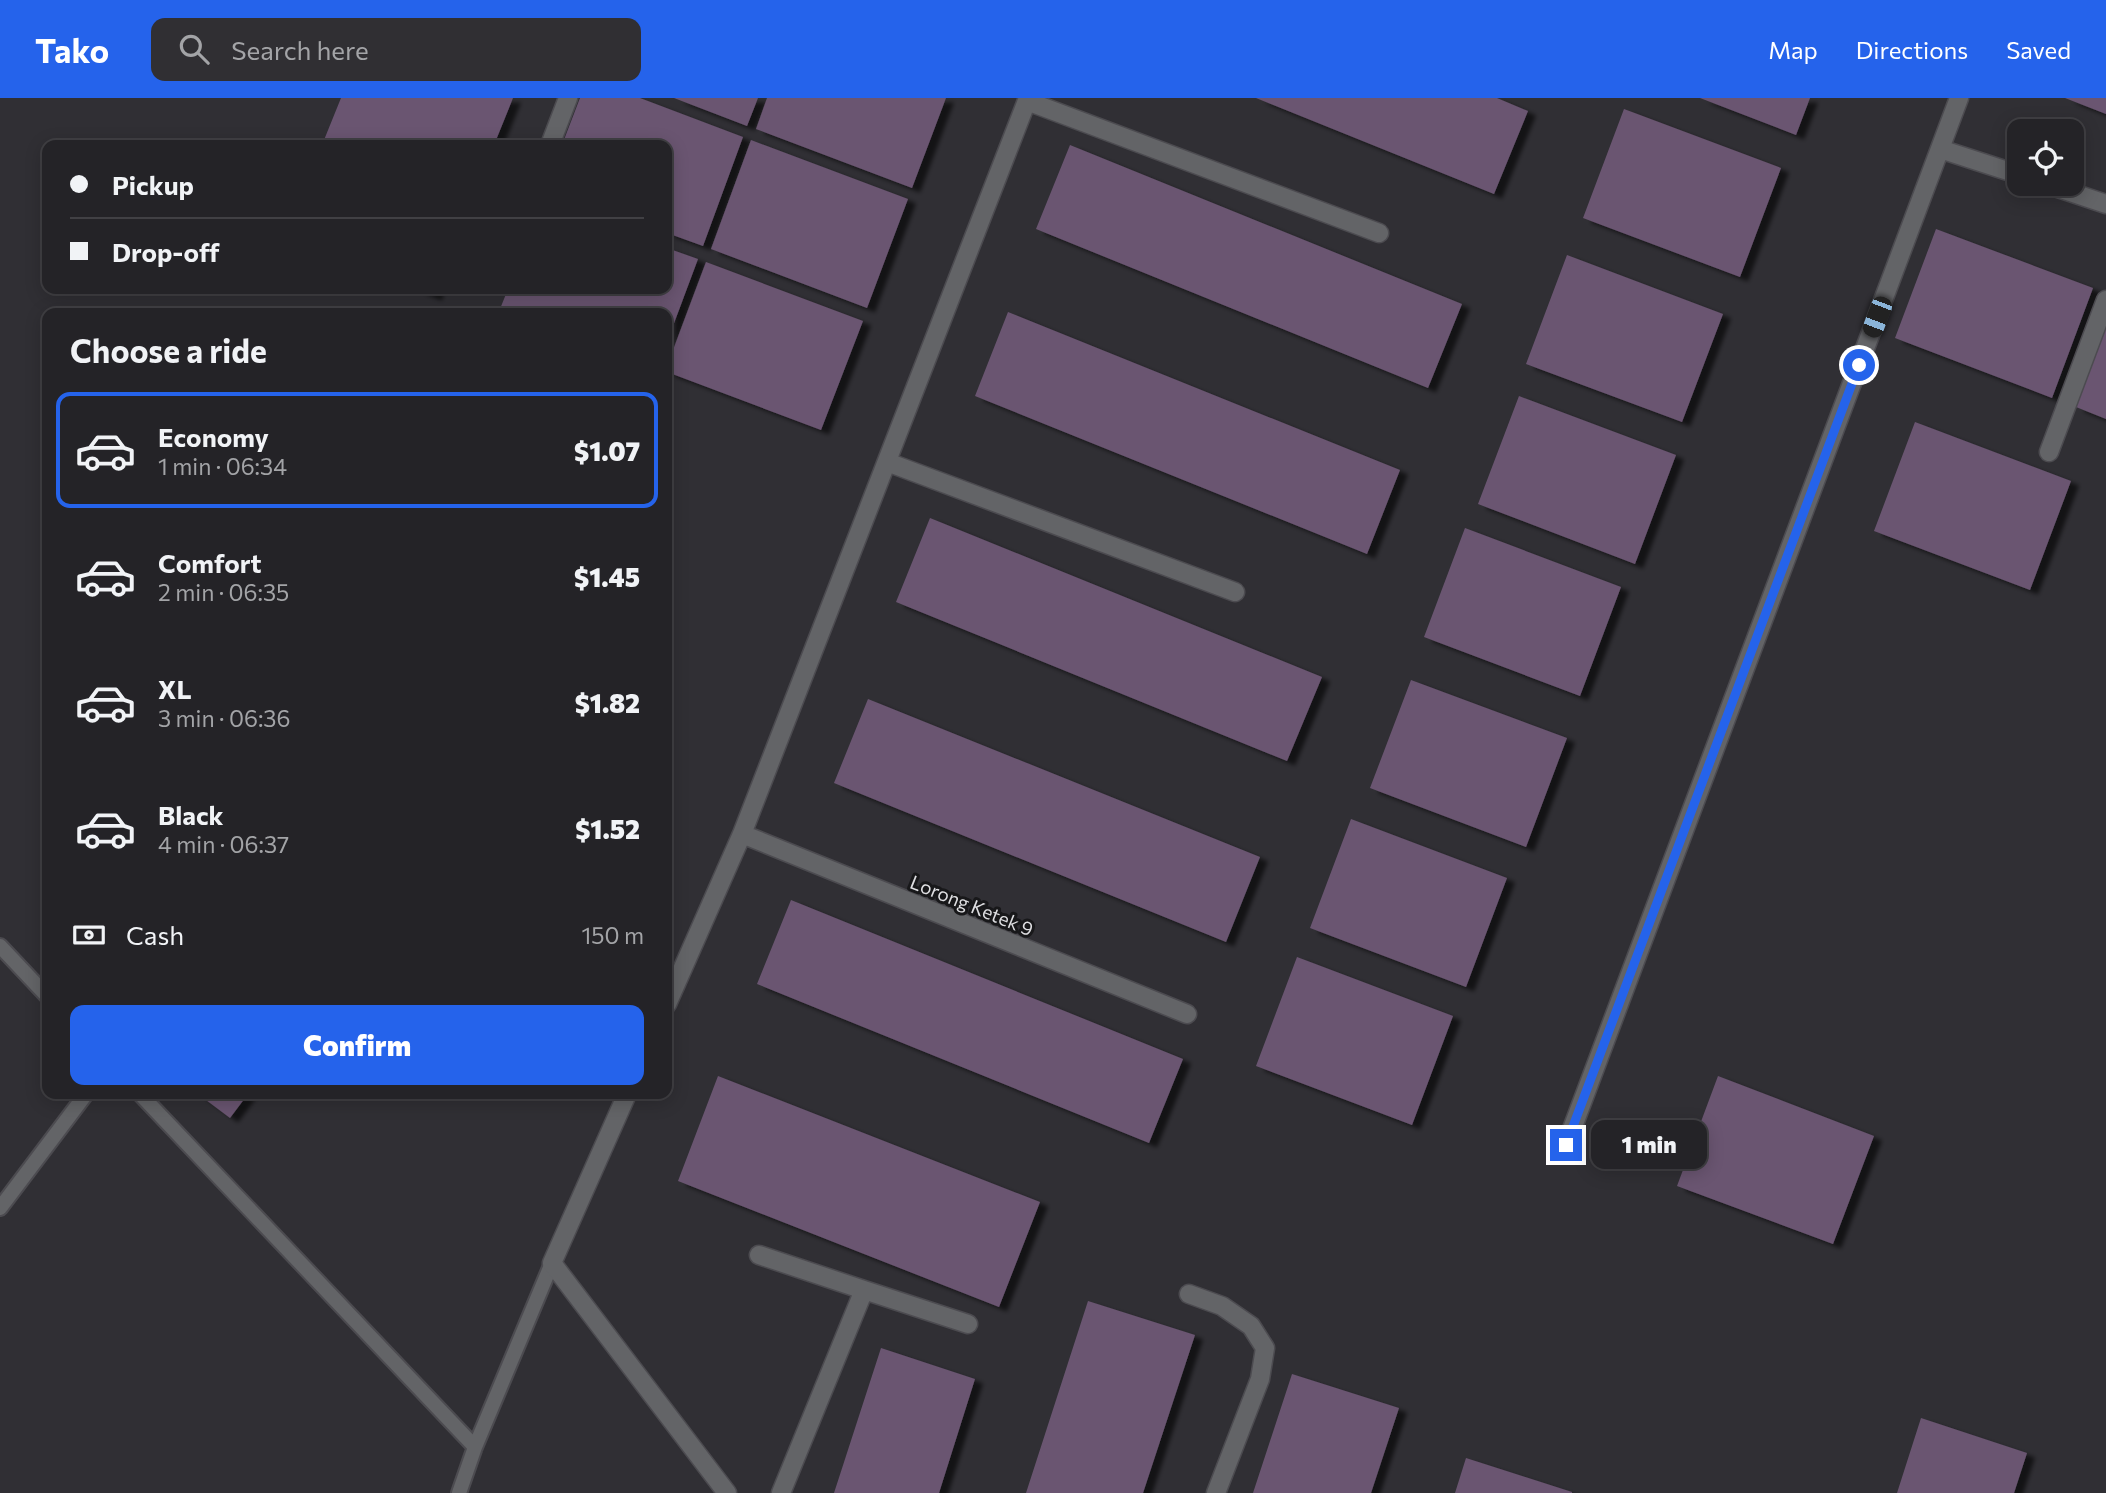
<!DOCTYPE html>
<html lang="en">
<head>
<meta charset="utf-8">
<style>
  body { margin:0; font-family:Commissioner,sans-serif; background:#302f33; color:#f1f3f6; height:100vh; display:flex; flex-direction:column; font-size:26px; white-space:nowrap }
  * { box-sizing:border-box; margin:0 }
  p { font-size:23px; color:#a3a4a7 }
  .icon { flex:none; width:38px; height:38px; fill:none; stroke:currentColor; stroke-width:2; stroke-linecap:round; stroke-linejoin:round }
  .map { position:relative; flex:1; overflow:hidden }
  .details { position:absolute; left:42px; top:210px; width:630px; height:791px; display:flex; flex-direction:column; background:#242327; border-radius:14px; box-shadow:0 4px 18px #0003,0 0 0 2px #414044 }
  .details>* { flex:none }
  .guide { position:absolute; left:42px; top:42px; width:630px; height:154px; border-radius:14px; box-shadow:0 4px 18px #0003,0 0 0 2px #414044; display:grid; align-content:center; height:154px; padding:0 28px; background:#242327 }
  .fabs { position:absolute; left:2007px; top:21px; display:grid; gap:14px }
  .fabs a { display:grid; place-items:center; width:77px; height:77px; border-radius:14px; background:#242327; box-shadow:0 4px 18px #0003,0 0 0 2px #414044; font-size:35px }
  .end { position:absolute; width:32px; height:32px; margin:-16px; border:9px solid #2563eb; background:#fff; box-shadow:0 0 0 4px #fff }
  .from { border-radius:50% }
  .bubble { position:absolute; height:49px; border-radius:14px; background:#242327; box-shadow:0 4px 18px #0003,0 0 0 2px #414044; font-size:23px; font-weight:800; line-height:49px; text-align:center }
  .car { position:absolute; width:21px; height:42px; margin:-21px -10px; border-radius:9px; box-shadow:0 0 5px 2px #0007; background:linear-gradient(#222 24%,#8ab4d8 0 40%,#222 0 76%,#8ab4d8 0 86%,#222 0) }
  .guide b { display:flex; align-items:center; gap:24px; height:66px; font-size:26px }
  .guide b+b { border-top:2px solid #414044 }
  .guide i { width:18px; height:18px; background:#f1f3f6 }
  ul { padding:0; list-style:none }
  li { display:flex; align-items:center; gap:21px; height:116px; margin:0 14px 10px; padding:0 14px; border:4px solid transparent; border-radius:14px }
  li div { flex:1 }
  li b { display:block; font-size:26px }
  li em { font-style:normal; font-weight:800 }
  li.current { border-color:#2563eb }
  li>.icon { width:63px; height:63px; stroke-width:1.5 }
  h2 { padding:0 28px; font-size:32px; line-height:84px }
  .pay { display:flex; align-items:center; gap:18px; height:77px; padding:0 28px; font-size:26px }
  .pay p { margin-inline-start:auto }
  .primary-button { display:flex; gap:14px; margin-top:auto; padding:14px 28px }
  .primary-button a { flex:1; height:80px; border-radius:14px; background:#2563eb; color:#fff; font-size:28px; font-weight:800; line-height:80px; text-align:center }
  header { display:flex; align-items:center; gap:42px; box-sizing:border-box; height:98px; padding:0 35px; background:#2563eb; color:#fff }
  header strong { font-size:33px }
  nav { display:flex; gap:38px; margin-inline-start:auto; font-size:24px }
  .search { width:490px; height:63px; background:#302f33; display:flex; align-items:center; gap:18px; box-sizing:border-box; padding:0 24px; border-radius:14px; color:#a3a4a7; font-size:26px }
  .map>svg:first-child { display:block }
</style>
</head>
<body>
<header>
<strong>Tako</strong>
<div class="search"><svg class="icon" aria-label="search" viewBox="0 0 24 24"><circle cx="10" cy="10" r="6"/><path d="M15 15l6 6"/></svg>Search here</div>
<nav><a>Map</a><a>Directions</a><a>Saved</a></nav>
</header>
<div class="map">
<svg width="2106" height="1395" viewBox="0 0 2106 1395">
  <defs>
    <filter id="shadow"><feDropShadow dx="8" dy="4.5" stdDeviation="2" flood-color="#0009"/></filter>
  </defs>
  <rect width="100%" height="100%" fill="#302f34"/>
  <path fill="#6a5571" filter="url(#shadow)" d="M341 0H513L494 47H322Z
    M580 0H640L743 39 703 148 667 135V47H562Z
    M674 0H758L747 28Z
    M767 0H946L912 90 756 31Z
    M1256 0H1497L1528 13 1494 96Z
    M1700 0H1810L1796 37Z
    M2065 0H2106V16Z
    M1624 11 1781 70 1740 179 1583 120Z
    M751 42 908 101 867 210 711 151Z
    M1070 47 1462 206 1428 290 1036 131Z
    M1936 131 2093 190 2052 300 1895 240Z
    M667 150 698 161 667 244V215H511L500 211 508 191H667Z
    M1567 157 1723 216 1682 324 1526 266Z
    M706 164 863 223 821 332 667 274V268Z
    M416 191H436L434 198Z
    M1008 214 1400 372 1367 456 975 298Z
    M2106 229V321L2076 309Z
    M1519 298 1676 357 1635 466 1478 406Z
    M1915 324 2071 383 2030 492 1874 433Z
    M930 420 1322 579 1287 663 896 504Z
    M1465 430 1621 489 1580 598 1424 539Z
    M1411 582 1567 640 1526 749 1370 690Z
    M868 601 1260 759 1226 844 834 685Z
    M1351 721 1507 780 1466 889 1310 830Z
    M791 802 1183 961 1149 1045 757 886Z
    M1297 859 1453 918 1412 1027 1256 968Z
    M718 978 1040 1104 999 1209 678 1083Z
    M1718 978 1874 1038 1833 1146 1677 1088Z
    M198 996H248L230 1020Z
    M1088 1203 1195 1237 1143 1395H1026Z
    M881 1250 975 1281 939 1395H834Z
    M1292 1276 1399 1310 1371 1395H1253Z
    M1921 1320 2027 1355 2014 1395H1897Z
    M1466 1360 1572 1394V1395H1455Z"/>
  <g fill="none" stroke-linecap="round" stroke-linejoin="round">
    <defs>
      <path id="service" d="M0 848 47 898
        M140 996 475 1349
        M0 1110 86 996
        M459 1395 475 1349 552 1165"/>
      <path id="minor" d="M1027 3 1379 135
        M550 47 568 0
        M1940 51 2020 77
        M2046 86 2106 106
        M2049 354 2106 202
        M887 364 1235 494
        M742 736 1187 916
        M667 906 742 736 1028 0
        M627 996 552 1165 727 1395
        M1566 1047 1959 0
        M759 1157 864 1192
        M1189 1196 1222 1208 1251 1228 1265 1250 1260 1281 1216 1395
        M781 1395 864 1192 968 1226"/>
    </defs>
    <use href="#service" stroke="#4c4b50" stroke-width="18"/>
    <use href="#minor" stroke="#4c4b50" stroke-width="21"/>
    <use href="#service" stroke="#636467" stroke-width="14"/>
    <use href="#minor" stroke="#636467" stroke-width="18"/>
  </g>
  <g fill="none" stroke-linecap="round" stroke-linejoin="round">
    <path stroke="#2563eb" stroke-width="9" d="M1566 1047 1859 267"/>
  </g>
  <g text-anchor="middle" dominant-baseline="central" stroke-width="6" stroke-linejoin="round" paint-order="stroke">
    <g font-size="19" fill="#dfdfe2" stroke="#18181a">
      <text transform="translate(972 807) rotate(22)">Lorong Ketek 9</text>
    </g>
  </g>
</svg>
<div class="fabs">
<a><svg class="icon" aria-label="locate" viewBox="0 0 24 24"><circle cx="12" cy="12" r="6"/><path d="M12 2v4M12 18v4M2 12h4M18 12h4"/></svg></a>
</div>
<i class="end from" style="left:1859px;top:267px"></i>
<i class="end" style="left:1566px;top:1047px"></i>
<div class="bubble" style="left:1591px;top:1022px;width:116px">1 min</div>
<i class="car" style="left:1877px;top:219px;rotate:201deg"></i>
<div class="guide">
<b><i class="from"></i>Pickup</b>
<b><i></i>Drop-off</b>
</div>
<section class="details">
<h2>Choose a ride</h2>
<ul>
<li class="current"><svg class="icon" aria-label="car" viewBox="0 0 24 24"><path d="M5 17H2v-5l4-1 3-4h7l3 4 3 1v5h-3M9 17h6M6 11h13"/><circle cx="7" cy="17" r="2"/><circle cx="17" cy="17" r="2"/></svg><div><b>Economy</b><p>1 min · 06:34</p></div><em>$1.07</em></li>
<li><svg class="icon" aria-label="car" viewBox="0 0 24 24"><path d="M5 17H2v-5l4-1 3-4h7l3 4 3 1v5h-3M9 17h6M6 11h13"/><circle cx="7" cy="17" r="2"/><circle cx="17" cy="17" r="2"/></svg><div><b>Comfort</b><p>2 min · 06:35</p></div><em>$1.45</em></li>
<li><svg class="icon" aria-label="car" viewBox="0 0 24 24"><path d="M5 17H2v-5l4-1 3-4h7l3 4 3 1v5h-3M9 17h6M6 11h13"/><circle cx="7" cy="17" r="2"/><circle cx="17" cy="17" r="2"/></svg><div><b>XL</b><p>3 min · 06:36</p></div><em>$1.82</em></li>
<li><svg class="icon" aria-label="car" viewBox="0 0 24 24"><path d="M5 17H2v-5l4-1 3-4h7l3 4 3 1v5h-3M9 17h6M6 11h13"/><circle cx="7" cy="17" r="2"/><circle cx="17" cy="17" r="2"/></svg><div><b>Black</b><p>4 min · 06:37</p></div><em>$1.52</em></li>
</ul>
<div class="pay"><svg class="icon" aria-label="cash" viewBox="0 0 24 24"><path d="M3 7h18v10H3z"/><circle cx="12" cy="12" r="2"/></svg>Cash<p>150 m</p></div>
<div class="primary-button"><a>Confirm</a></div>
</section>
</div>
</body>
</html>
